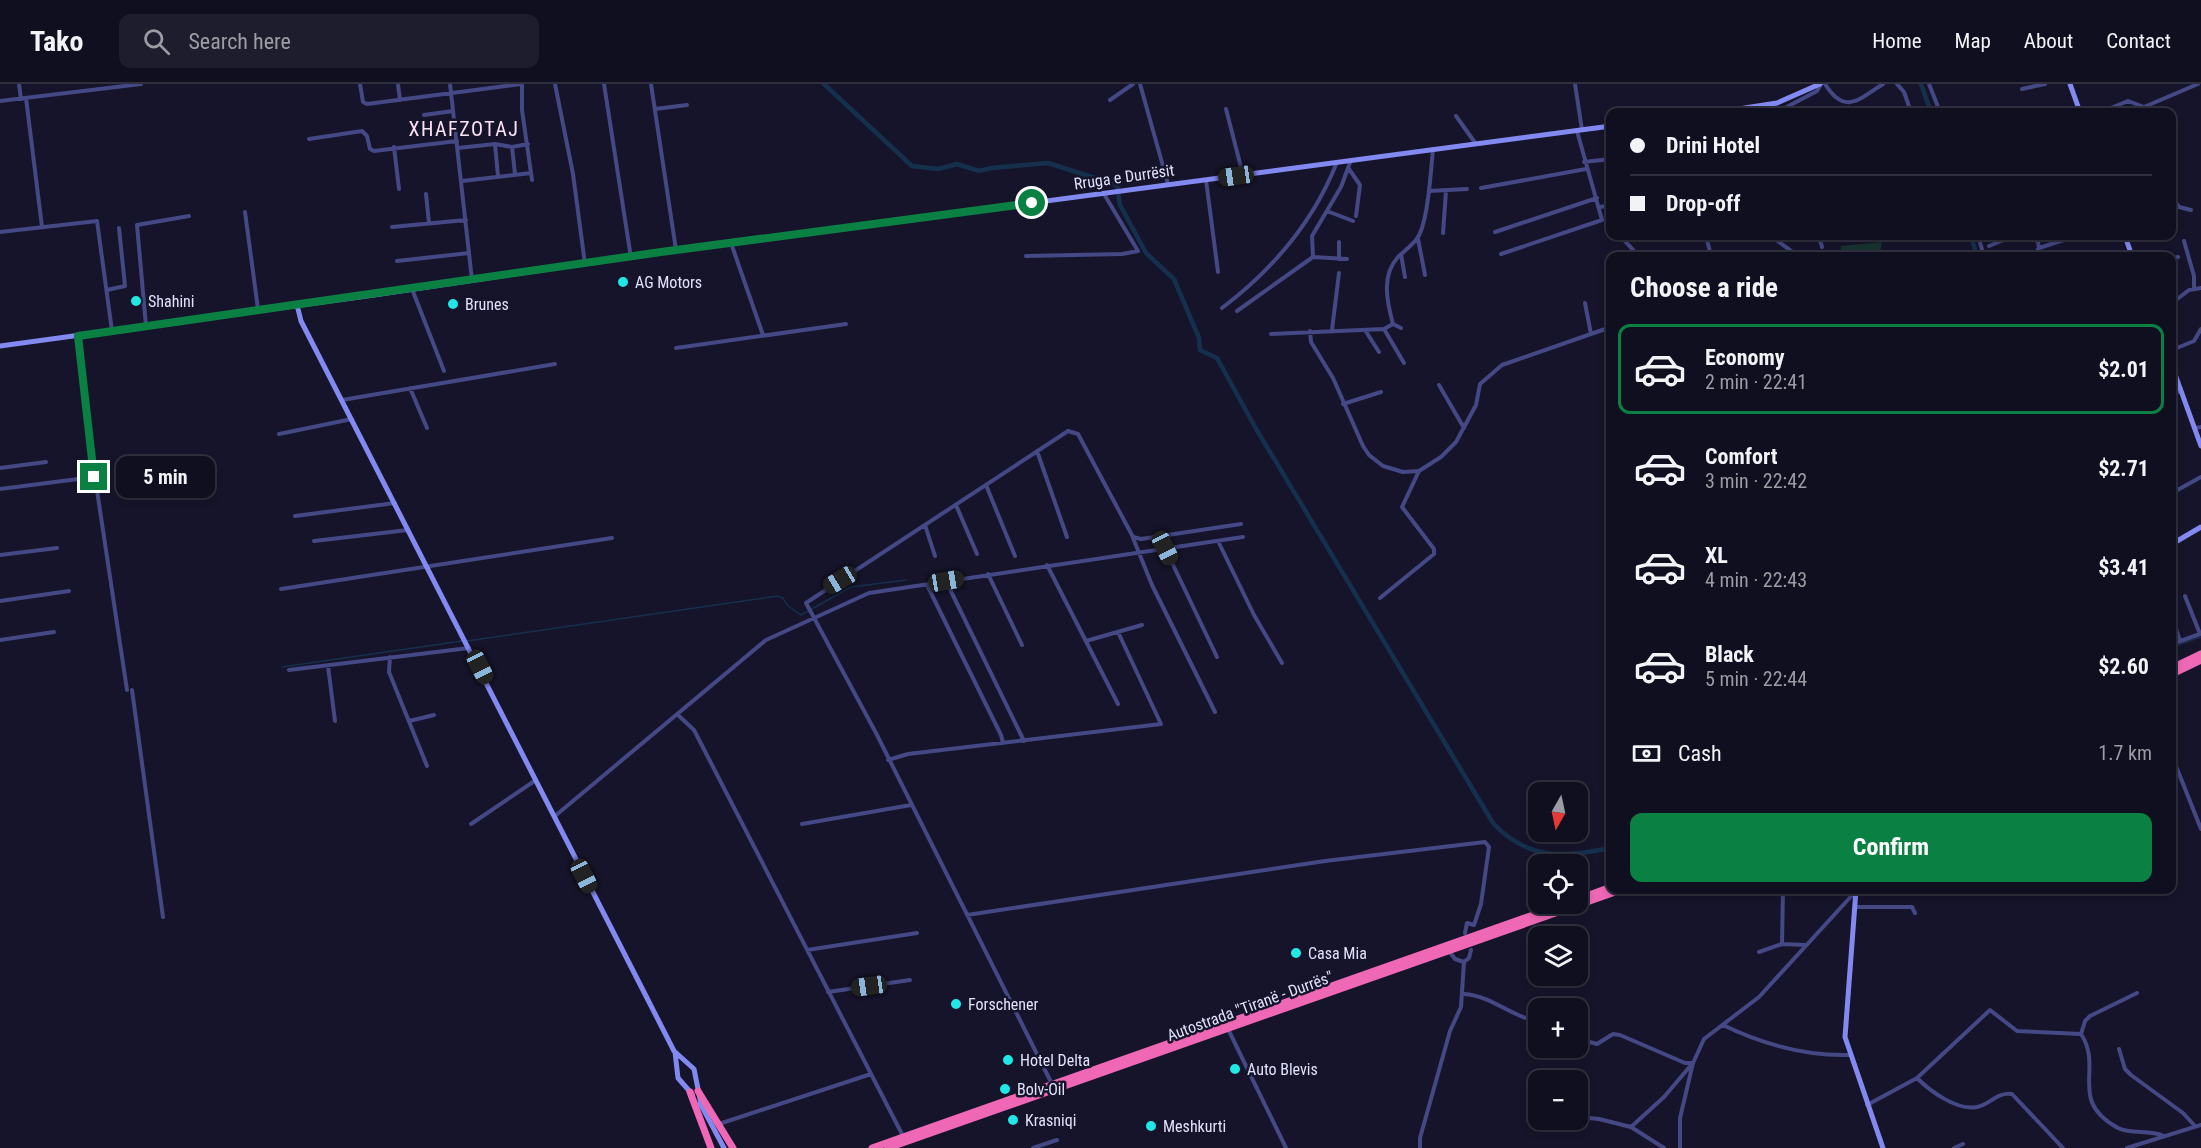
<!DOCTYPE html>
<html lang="en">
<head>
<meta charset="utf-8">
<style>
  body { margin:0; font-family:"Roboto Condensed",sans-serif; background:#1e1d2d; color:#f1f3f6; height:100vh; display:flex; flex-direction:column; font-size:22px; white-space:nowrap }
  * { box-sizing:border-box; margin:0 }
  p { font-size:20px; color:#9c9ca5 }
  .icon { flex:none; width:33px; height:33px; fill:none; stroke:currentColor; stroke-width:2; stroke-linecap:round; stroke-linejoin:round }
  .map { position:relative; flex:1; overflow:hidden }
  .sheet { position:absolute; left:1606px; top:168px; width:570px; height:642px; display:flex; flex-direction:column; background:#100f20; border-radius:12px; box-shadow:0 3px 9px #0003,0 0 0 2px #302f3e }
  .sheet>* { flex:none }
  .hud { position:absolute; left:1606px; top:24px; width:570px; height:132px; border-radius:12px; box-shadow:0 3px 9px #0003,0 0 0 2px #302f3e; display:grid; align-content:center; height:132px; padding:0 24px; background:#100f20 }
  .needle { width:39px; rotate:189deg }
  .controls { position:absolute; left:1528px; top:698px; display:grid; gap:12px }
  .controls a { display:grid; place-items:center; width:60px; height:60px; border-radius:12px; background:#100f20; box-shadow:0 3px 9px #0003,0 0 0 2px #302f3e; font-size:30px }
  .end { position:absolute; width:27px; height:27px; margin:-14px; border:8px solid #0b8043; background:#fff; box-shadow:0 0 0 3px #fff }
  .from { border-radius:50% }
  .bubble { position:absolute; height:42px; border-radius:12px; background:#100f20; box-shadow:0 3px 9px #0003,0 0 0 2px #302f3e; font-size:20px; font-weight:700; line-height:42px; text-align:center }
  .car { position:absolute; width:18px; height:36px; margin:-18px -9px; border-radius:8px; box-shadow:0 0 4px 2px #0007; background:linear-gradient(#222 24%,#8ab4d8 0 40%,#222 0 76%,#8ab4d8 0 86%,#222 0) }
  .hud b { display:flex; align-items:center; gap:21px; height:57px; font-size:22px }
  .hud b+b { border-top:2px solid #302f3e }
  .hud i { width:15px; height:15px; background:#f1f3f6 }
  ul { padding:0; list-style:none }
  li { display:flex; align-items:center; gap:18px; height:90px; margin:0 12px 9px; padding:0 12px; border:3px solid transparent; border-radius:12px }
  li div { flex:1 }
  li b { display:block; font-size:22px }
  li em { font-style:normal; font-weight:700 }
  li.selected { border-color:#0b8043 }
  li>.icon { width:54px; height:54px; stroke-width:1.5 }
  h2 { padding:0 24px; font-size:27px; line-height:72px }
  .pay { display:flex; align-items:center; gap:15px; height:66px; padding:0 24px; font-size:22px }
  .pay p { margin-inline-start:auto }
  .action { display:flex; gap:12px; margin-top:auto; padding:12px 24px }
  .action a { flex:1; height:69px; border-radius:12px; background:#0b8043; color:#fff; font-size:24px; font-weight:700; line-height:69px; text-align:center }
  header { display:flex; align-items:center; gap:36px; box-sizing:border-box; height:84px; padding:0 30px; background:#100f20; border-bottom:2px solid #302f3e }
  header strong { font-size:28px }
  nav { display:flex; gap:33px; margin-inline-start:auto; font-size:21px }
  .search { width:420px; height:54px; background:#1e1d2d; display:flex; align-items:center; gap:15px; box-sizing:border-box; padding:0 21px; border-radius:12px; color:#9c9ca5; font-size:22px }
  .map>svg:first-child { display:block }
</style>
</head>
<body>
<header>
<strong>Tako</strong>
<div class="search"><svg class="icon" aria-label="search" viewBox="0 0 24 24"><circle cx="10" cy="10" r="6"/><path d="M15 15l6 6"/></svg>Search here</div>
<nav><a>Home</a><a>Map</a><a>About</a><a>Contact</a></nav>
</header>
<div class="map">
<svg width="2201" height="1064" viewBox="0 0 2201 1064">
  <rect width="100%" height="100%" fill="#16142a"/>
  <path fill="#183330" d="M1882 158 1879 172H1840L1841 162Z"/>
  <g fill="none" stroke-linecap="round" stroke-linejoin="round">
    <path stroke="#15304d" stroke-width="1.5" d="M467 557 777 512 783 514 787 521 801 531 851 503 906 496
      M2172 563 2201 553
      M282 583 462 557"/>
    <path stroke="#15304d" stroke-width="4.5" d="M824 0 912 82 938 85 957 80 979 87 991 84 1048 79 1117 101 1120 121 1146 169 1174 195 1199 254 1200 266 1217 274 1255 343 1493 739C1528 777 1564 773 1611 764
      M1921 0 1931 28
      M1971 152 1977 172"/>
    <path stroke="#444884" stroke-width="4" d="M19 0 21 15
      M360 0 363 18 367 20 521 0
      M398 0 400 16
      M450 0 472 196
      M522 0V26L532 96
      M555 0 573 90 585 180
      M604 0 631 174
      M651 0 676 166
      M1140 0 1168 100
      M1575 0 1582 46
      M1825 0C1845 32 1859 15 1883 0
      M1897 0 1904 8 1911 28
      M1929 0 1940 28
      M2022 5 2045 0
      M26 14 42 143
      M1110 16 1133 0
      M0 17 141 0
      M655 25 687 21
      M1226 25 1243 91
      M1781 26 1817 7 1821 0
      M2101 28 2128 17 2144 23 2198 0
      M424 31 453 27
      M1456 32 1476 60
      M309 55 362 47 367 52 370 65 374 67 457 57
      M495 60 498 92
      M394 63 399 105
      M512 63 515 90
      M458 64 495 60 512 63 528 60
      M1584 78 1611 75
      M1349 85 1360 101 1356 132
      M1206 96 1218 188
      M462 97 531 89
      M1481 104 1586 85
      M1429 107 1467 105
      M426 110 429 139
      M2172 113 2179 123 2191 126
      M1600 123 1611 121
      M1327 127 1353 137
      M245 128 258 225
      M392 143 466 136
      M0 148 97 137 112 247
      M1495 148 1597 114
      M1443 149 1446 107
      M1622 152C1625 160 1633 163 1637 172
      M1706 152 1711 172
      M1771 152 1798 172
      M1819 152 1822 163
      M1978 152 1984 172
      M2032 152 2038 158 2039 164
      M1418 155 1425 191
      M2184 157 2194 192V204
      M1339 158V175
      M731 159 763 251
      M1989 162 2013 152
      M2039 164 2076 152
      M1401 170 1405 193
      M1501 170 1602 136 1577 47
      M1026 172 1122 170 1138 167 1104 110
      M2034 172 2039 164
      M2125 172 2131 169
      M1313 173 1312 152 1341 103 1351 76
      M2172 175 2178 173
      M397 177 469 169
      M412 205 444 287
      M107 206 125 202 119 144
      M1585 219 1591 250
      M2172 219 2189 206 2201 204
      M1222 224C1272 186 1314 137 1337 78
      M1237 227 1313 173 1347 175
      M146 242 137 141 189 132
      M1401 244 1393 240C1387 218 1381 191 1398 173 1404 167 1414 160 1418 153 1428 137 1431 86 1433 65
      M1607 244 1611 266
      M1384 245 1404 279
      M1332 246 1339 189
      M1365 246 1379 268
      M1310 247 1311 258 1333 294 1363 362 1369 371 1383 382 1403 388 1419 387 1441 373 1456 358 1476 321 1480 300 1502 281 1611 243
      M1271 250 1384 245 1393 240
      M78 252 95 393 127 606
      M676 264 846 240
      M2172 266 2194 257 2201 245
      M1439 301 1464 344
      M410 304 427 344
      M2172 313 2181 305
      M342 316 555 280
      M1343 320 1381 308
      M2195 344 2201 343
      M279 350 352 335
      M1037 367 1067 453
      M0 384 46 378
      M986 401 1015 472
      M0 405 94 393
      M2172 409 2201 393
      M956 421 977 470
      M295 432 395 419
      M925 441 935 472
      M1133 454 1152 501 1215 628
      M314 457 408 446
      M1218 457 1254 531 1282 579
      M1165 464 1217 573
      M0 471 57 464
      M1047 481 1118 620
      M988 490 1022 561
      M946 497 1024 657
      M927 501 1001 651 1003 659
      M281 505 612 454
      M2185 512 2200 550
      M1380 514 1434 470V465L1402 423 1419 387
      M0 517 69 507
      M2172 532 2180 557
      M0 556 54 548
      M1086 557 1142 541
      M2172 560 2200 550
      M1610 562H1611
      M390 573 389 588 427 682
      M328 582 335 637
      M289 586 469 564
      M132 606 163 833
      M678 631 694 646 903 1052
      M409 637 434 631
      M2172 672 2201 745
      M888 676 908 670 1161 640 1118 548
      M555 732 766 556 869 509 1243 453
      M471 740 536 696
      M802 740 911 721
      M1856 823H1912L1915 829
      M967 831 1325 777 1485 758 1489 763 1481 820 1474 841
      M1465 849 1467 839 1474 841
      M1782 860 1783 806
      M807 866 917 849
      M1449 867 1455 875 1464 878 1469 874 1471 866
      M1759 868 1782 860 1806 861
      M828 908 910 896
      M1464 910C1493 912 1511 933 1539 938
      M1723 941C1762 960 1806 972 1849 971
      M1228 945 1286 1064
      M2081 950 2085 937 2090 932 2137 909
      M1578 955 1597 960 1613 950 1620 951 1685 979H1693
      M1539 961V960
      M2119 965 2125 985 2131 991 2183 1029 2195 1042
      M1917 994C1930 1007 1957 1027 1977 1023 1991 1020 1996 1008 2012 1010L2063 1064
      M1052 1000 876 649 806 519 1068 347 1078 350 1133 453 1141 455 1241 440
      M1867 1021 1917 994 1990 926 2017 947 2081 950C2104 985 2067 1016 2118 1044 2132 1051 2149 1045 2164 1052
      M1578 1033 1599 1035 1631 1043 1664 1064
      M1543 1035H1544
      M719 1040 871 990
      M1631 1043 1664 1013 1692 980
      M1033 1064 1057 1056
      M1420 1064V1054L1450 947 1461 923 1464 878
      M1680 1064V1034L1693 979 1704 955 1759 913 1856 807
      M1954 1064 1963 1060
      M2127 1064 2201 1041"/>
    <path stroke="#828af2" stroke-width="5" d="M2070 0 2080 28
      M1719 28 1777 19 1820 0
      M2125 152 2132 172
      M297 221 301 237 647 914 674 967 694 985 701 1020
      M0 262 374 211 661 168 1611 42
      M2172 282 2201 362
      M2172 460 2201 443
      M1856 806 1845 953 1883 1064
      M675 968 678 994 692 1010
      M700 1019 724 1064"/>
    <path stroke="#ef68b6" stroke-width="7" d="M2172 584 2201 570
      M2172 590 2201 576
      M1578 815 1611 803
      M698 1007 733 1064
      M690 1008 711 1064
      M872 1064 1567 819
      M888 1064 1621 806"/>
  </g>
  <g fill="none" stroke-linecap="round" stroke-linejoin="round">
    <path stroke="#0b8043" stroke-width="8" d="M94 393 78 252 661 168 1032 119"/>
  </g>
  <g fill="#21e7e7" stroke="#16142a" stroke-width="2">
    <circle cx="623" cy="198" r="6"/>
    <circle cx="136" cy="217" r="6"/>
    <circle cx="453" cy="220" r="6"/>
    <circle cx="1296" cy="869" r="6"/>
    <circle cx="956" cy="920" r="6"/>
    <circle cx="1008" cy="976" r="6"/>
    <circle cx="1235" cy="985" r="6"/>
    <circle cx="1005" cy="1005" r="6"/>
    <circle cx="1013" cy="1036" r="6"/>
    <circle cx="1151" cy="1042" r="6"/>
  </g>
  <g text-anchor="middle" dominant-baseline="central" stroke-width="5" stroke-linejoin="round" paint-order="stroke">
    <g font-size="16" fill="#e1e1fc" stroke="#16142a">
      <text transform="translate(1124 93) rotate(-8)">Rruga e Durrësit</text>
      <text transform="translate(1250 922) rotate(-20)">Autostrada "Tiranë - Durrës"</text>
    </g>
    <g font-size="16" fill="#e1e1fc" stroke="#16142a" text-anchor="start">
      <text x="635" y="198">AG Motors</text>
      <text x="148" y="217">Shahini</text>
      <text x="465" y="220">Brunes</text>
      <text x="1308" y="869">Casa Mia</text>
      <text x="968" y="920">Forschener</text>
      <text x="1020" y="976">Hotel Delta</text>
      <text x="1247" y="985">Auto Blevis</text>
      <text x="1017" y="1005">Bolv-Oil</text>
      <text x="1025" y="1036">Krasniqi</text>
      <text x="1163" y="1042">Meshkurti</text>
    </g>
    <g font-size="20" letter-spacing="1.5" fill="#fce2f5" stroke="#16142a">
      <text x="464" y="45">XHAFZOTAJ</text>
    </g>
  </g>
</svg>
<div class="controls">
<a><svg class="needle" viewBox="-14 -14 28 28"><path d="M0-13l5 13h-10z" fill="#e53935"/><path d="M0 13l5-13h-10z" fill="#9c9ca5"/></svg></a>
<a><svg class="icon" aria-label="locate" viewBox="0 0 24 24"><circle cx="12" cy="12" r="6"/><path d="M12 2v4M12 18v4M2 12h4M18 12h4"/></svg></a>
<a><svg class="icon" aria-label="layers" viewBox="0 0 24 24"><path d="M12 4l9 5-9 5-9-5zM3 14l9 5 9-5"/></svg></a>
<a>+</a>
<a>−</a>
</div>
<i class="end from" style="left:1032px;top:119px"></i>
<i class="end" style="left:94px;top:393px"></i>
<div class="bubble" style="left:116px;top:372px;width:99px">5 min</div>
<i class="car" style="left:1236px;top:92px;rotate:262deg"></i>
<i class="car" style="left:1165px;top:464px;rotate:154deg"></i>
<i class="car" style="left:840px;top:496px;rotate:239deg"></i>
<i class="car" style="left:946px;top:497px;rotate:80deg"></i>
<i class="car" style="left:480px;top:583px;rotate:153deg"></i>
<i class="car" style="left:584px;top:792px;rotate:153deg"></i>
<i class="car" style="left:869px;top:902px;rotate:262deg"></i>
<div class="hud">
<b><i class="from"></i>Drini Hotel</b>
<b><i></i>Drop-off</b>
</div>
<section class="sheet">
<h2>Choose a ride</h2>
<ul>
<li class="selected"><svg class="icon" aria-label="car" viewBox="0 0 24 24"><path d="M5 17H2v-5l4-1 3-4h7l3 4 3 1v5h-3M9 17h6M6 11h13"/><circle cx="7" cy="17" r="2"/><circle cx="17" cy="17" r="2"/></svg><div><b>Economy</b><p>2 min · 22:41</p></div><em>$2.01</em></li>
<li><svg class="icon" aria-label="car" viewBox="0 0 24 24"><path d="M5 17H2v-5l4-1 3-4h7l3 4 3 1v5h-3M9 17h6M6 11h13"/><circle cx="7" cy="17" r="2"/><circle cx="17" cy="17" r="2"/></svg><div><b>Comfort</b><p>3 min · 22:42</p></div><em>$2.71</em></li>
<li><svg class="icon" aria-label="car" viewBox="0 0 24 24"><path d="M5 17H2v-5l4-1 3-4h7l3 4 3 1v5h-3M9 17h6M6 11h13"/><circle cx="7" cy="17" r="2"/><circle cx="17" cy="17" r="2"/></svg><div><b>XL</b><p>4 min · 22:43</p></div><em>$3.41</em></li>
<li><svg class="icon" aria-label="car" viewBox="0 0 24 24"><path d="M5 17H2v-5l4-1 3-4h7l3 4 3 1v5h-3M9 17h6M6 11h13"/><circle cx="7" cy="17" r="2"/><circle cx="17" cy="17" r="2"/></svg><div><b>Black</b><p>5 min · 22:44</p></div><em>$2.60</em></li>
</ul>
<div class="pay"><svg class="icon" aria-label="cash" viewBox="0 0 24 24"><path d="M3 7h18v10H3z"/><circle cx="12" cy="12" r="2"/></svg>Cash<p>1.7 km</p></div>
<div class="action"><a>Confirm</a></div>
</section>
</div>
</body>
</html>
